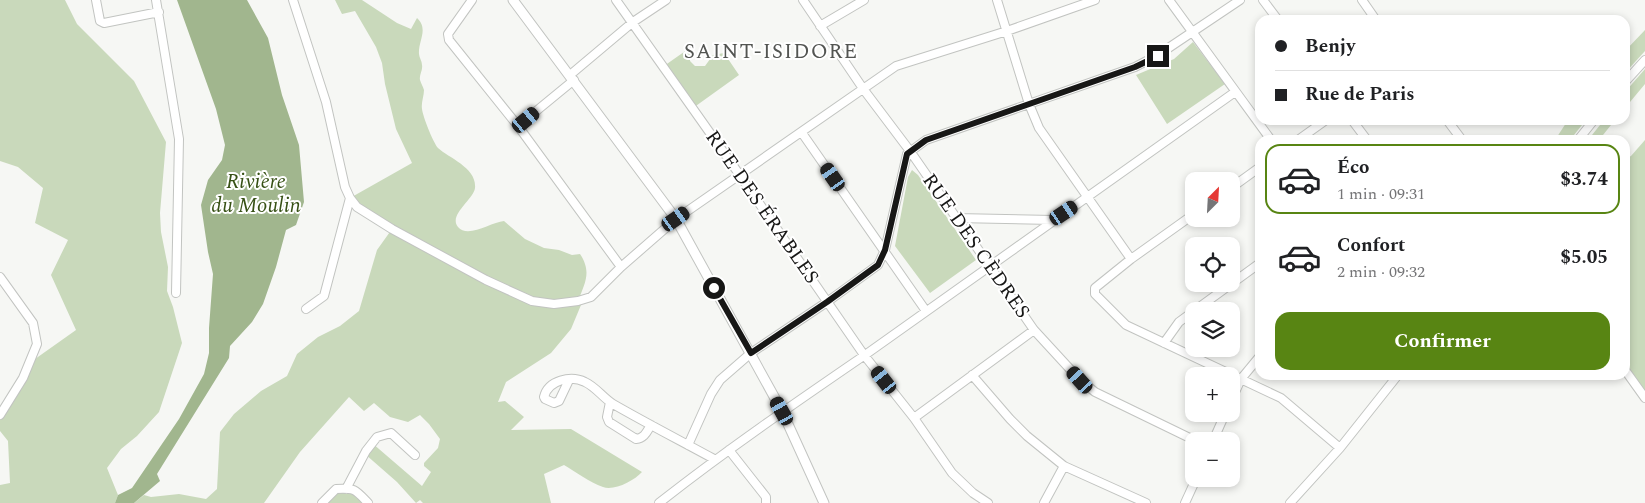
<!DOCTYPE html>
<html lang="fr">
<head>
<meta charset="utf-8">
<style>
  body { margin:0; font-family:Spectral,serif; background:#f2f2f2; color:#202124; height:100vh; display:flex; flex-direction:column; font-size:19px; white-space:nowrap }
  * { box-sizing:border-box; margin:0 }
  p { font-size:16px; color:#757577 }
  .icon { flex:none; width:28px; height:28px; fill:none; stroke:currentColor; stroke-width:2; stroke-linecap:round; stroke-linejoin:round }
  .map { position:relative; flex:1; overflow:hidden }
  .details { position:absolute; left:1255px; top:135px; width:375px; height:245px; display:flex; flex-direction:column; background:#fff; border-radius:15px; box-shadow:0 2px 8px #0003 }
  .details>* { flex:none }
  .hud { position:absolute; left:1255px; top:15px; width:375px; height:110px; border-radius:15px; box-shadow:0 2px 8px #0003; display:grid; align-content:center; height:110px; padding:0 20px; background:#fff }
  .needle { width:32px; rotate:24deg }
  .buttons { position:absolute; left:1185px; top:172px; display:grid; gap:10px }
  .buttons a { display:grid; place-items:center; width:55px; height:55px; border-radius:10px; background:#fff; box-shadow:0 2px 8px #0003; font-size:25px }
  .end { position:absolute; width:22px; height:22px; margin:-11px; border:6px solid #171716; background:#fff; box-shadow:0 0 0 2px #fff }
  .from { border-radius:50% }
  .car { position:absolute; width:15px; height:30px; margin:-15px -8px; border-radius:6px; box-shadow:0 0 4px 1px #0007; background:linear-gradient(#222 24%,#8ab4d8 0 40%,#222 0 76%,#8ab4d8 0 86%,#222 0) }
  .hud b { display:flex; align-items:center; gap:18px; height:48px; font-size:19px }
  .hud b+b { border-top:1px solid #e0e0e0 }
  .hud i { width:12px; height:12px; background:#202124 }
  ul { padding:9px 0 0; list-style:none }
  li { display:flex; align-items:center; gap:15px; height:70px; margin:0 10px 8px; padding:0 10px; border:2px solid transparent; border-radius:15px }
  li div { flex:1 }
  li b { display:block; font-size:19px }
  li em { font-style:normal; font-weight:700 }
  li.active { border-color:#588513 }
  li>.icon { width:45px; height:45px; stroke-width:1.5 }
  .cta { display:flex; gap:10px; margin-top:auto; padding:10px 20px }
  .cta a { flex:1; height:58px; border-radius:15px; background:#588513; color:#fff; font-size:20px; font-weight:700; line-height:58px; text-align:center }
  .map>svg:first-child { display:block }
</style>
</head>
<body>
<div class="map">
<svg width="1645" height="503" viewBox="0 0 1645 503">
  <rect width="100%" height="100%" fill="#f6f7f4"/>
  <path fill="#c9d9bb" d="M0 0H65L77 24 134 81 166 142 160 213 161 232 168 267 167 291 173 307 182 343 159 412 137 436 121 449 107 468 118 495 115 503H0V485L10 483 8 441 0 431V415L28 364 76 330 51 275 68 240 35 223 43 188 18 167 0 161Z
    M335 0H362L397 23 411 29 417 18C429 29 418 41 419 54 419 57 422 61 422 65 423 70 419 75 420 80 421 83 423 87 424 90 424 96 421 103 422 109 423 117 433 142 438 148 449 158 477 168 475 188 474 199 448 215 458 227 468 239 491 222 504 221L525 239 544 248 559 250 572 255 580 254C592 272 585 283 578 301L581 305 571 329 551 353 506 382 498 402 505 401 524 417 511 430 571 429 642 472C634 481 614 491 603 487 589 482 576 472 564 465L544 474 551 503H423L420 500 416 503 397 482 365 454 372 443 422 486 431 472 424 466V463L438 448 440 439 429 424 420 415 408 422 390 417 374 403 364 411 349 397 300 452 264 503H134L144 495 151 497 179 494 206 499 217 489 220 432 234 414 261 391 287 376 297 354 318 337 340 326 359 311 377 250 392 229 350 198 412 163 396 129 385 84 382 63 376 47 355 11 342 14Z
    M1645 30V51L1625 73V51Z
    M1193 42 1225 84 1167 124 1136 75 1174 59Z
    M691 47 690 61 695 66H705L713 55 724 53 739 75 693 108 664 66Z
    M1645 69V84L1625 108V92Z
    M1568 120H1586L1570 140H1555Z
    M1604 120H1615L1599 140H1588Z
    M1645 140V392L1625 363V159L1631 156Z
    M912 170 918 175 976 260 930 293 895 246 908 177Z
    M336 489H346L368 503H322Z"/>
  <path fill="#a1b68e" d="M177 0H247L268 38 282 95 299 145 304 202 296 225 286 230 276 267 263 304 252 322 230 346 229 358 157 474 160 481 134 503H115L118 495 132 488 179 419 204 374 209 353V328L213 274 208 252 201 205 208 180 222 160 225 145 216 109Z"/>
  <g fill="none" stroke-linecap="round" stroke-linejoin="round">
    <defs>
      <path id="minor" d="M96 0 100 21 104 23 159 12
        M156 0 179 139 176 293
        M293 0 326 102 345 187 350 198 357 207 392 229 486 280 532 301 554 304 578 301 591 297 621 267 676 219 896 66 1007 31 1095 0
        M472 0 448 34 449 40 518 126 621 267
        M616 0 739 174 864 355 914 418 952 473 973 493 988 503
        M803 0 864 90 910 151 1034 330 1080 380 1095 392 1196 441
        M997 0 1029 104 1039 128 1131 259
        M1169 0 1271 140
        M1263 0 1278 20
        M1362 0 1376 20
        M820 26 864 0
        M570 75 633 22 666 0
        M1625 82 1645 60
        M1352 120 1367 140
        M1447 120 1462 140
        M518 126 574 80
        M802 133 926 311
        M1298 140 1326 120
        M1578 140 1594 120
        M1231 188 1260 167
        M1194 214 1131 259 1095 288V294L1126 325 1281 398 1340 448
        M956 218 1053 220
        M0 277 33 323 37 344 23 378 0 415
        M306 309 324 296 350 198
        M1194 311 1260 263
        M1164 343 1179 322 1194 311
        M1625 370 1645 398
        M972 375 1010 419 1027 436 1064 466 1146 503
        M569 380 559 401 554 403 545 399 544 397C548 380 571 375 585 382 596 387 603 398 613 404 646 423 681 441 714 459
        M1231 401 1241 379 1260 356
        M610 402 607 417 609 422 636 439C645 438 647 431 651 425
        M914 418 1034 330
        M1213 441 1225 414
        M688 445 711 394 720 380 751 353 827 302 878 265 885 250 907 154 926 140 1135 67 1158 55 1240 0
        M729 450 766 497V503
        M346 489 366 451 377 437 391 433 415 455
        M322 503 336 489C355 488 355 489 368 503
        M659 503C725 451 795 403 865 355 989 268 1112 180 1235 92
        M1044 503 1064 466
        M1185 503 1196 479
        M1290 503 1340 448 1398 375"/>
      <path id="major" d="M513 0 676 219 782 411 824 503"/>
    </defs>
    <use href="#minor" stroke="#c2c4c1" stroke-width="10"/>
    <use href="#major" stroke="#c2c4c1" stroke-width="11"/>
    <use href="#minor" stroke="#fff" stroke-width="8"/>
    <use href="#major" stroke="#fff" stroke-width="9"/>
  </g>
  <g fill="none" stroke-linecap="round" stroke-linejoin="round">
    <path stroke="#171716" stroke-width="6" d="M714 288 751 353 827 302 878 265 885 250 907 154 926 140 1135 67 1158 56"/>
  </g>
  <g text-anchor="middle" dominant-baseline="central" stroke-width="4" stroke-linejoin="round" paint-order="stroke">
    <g font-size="20" fill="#171716" stroke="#fff">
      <text transform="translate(762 207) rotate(55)">RUE DES ÉRABLES</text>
      <text transform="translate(976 246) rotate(55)">RUE DES CÈDRES</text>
    </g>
    <g font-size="21" letter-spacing="1" fill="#535552" stroke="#fff">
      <text x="771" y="52">SAINT-ISIDORE</text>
    </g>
    <g font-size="21" font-style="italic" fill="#375115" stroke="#fff">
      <text x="256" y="182">Rivière<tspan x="256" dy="24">du Moulin</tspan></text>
    </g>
  </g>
</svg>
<div class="buttons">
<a><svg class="needle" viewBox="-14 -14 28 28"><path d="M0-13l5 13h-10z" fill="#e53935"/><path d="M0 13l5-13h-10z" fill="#757577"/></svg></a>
<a><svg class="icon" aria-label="locate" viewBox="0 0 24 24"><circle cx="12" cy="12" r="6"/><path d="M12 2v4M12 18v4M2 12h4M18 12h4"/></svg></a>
<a><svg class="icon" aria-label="layers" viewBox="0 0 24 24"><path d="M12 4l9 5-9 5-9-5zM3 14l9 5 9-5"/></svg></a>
<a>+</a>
<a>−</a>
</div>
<i class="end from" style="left:714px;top:288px"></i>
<i class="end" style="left:1158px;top:56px"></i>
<i class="car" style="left:526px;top:120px;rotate:50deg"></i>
<i class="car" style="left:833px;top:177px;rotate:325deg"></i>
<i class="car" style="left:1064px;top:213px;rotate:56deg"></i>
<i class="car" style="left:676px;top:219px;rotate:55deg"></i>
<i class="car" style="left:884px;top:380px;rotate:322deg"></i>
<i class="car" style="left:1080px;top:380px;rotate:318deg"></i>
<i class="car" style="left:782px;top:411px;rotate:331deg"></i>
<div class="hud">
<b><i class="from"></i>Benjy</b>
<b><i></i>Rue de Paris</b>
</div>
<section class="details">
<ul>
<li class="active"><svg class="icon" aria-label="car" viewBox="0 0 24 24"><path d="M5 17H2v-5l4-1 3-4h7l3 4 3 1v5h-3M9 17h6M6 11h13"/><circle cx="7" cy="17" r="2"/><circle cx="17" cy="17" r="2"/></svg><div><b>Éco</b><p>1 min · 09:31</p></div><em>$3.74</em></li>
<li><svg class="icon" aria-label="car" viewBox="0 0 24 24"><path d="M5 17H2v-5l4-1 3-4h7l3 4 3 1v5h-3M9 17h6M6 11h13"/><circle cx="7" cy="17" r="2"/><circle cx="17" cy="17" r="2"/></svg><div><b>Confort</b><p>2 min · 09:32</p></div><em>$5.05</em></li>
</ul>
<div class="cta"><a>Confirmer</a></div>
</section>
</div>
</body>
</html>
